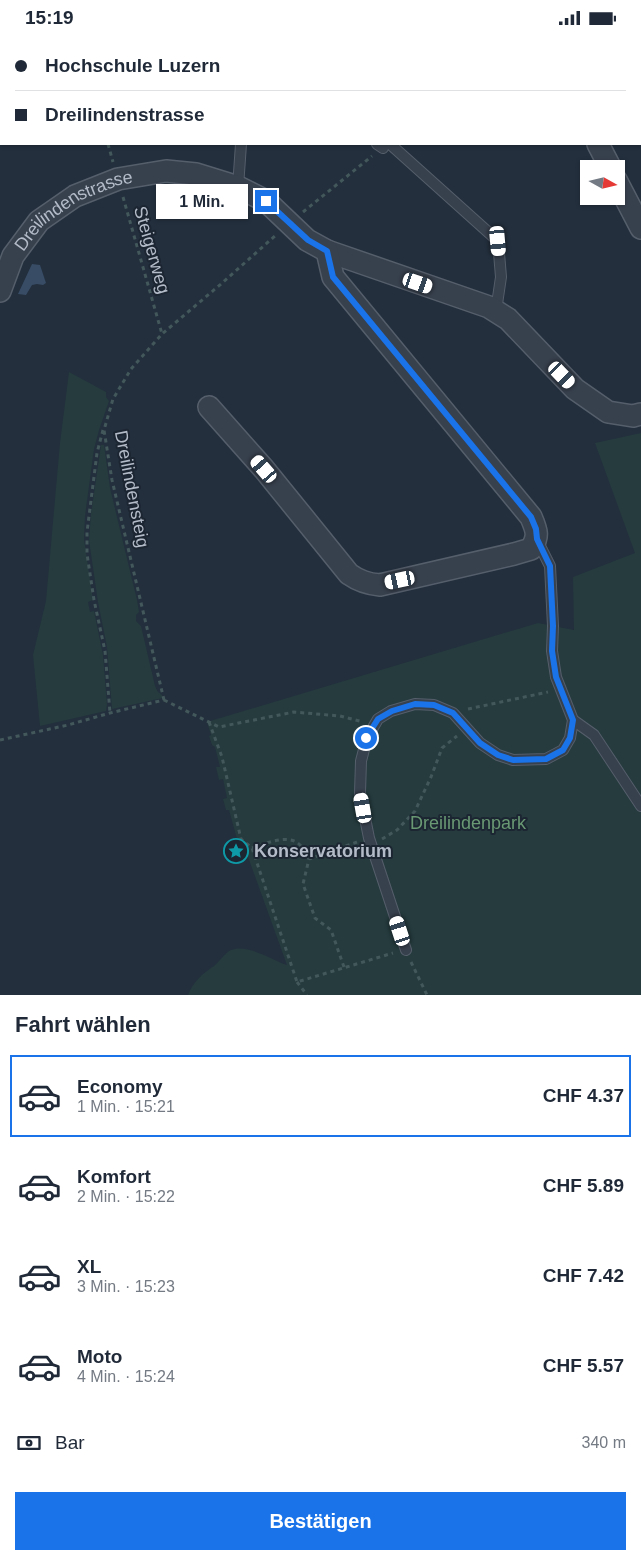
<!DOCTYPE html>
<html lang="de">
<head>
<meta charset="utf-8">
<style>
  body { margin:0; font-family:Helvetica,sans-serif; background:#f6f6f7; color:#1f2937; height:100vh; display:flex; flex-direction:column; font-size:19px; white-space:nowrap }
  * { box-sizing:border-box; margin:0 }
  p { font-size:16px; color:#747a83 }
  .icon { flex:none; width:28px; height:28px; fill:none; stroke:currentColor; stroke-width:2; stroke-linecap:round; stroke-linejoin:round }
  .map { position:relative; height:960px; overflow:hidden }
  .details { display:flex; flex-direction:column; background:#fff; flex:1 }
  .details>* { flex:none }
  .hud { position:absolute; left:0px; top:0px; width:641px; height:110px; box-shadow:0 1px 4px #0004; display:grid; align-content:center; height:110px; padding:0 15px; background:#fff }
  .needle { width:32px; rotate:98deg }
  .buttons { position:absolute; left:580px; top:125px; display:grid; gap:10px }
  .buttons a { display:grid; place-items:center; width:45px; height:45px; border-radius:0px; background:#fff; box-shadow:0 1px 4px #0004; font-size:25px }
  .end { position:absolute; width:22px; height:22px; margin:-11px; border:6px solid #1a73e8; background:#fff; box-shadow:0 0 0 2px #fff }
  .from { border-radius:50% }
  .bubble { position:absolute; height:35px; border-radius:0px; background:#fff; box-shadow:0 1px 4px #0004; font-size:16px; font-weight:800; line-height:35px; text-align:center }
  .car { position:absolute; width:15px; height:30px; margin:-15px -8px; border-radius:6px; box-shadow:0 0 4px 1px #0007; background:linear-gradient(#fff 24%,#345 0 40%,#fff 0 76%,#345 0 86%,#fff 0) }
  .hud b { display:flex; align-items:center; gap:18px; height:48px; font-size:19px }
  .hud b+b { border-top:1px solid #e0e1e3 }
  .hud i { width:12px; height:12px; background:#1f2937 }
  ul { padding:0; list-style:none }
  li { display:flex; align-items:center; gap:15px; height:82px; margin:0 10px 8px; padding:0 5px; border:2px solid transparent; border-radius:0px }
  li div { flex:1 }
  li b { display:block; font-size:19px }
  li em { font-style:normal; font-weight:800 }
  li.on { border-color:#1a73e8 }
  li>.icon { width:45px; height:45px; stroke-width:1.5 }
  h2 { padding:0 15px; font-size:22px; line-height:60px }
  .pay { display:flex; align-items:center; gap:12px; height:55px; padding:0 15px; font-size:19px }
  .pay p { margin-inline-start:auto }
  .primary-button { display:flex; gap:10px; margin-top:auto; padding:10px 15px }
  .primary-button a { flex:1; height:58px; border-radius:0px; background:#1a73e8; color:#fff; font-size:20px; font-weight:800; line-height:58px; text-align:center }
  .status { display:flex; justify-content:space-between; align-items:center; height:35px; padding:0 25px; background:#fff; direction:ltr }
  .status svg { height:14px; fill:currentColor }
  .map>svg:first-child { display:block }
</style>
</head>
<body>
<div class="status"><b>15:19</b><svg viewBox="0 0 49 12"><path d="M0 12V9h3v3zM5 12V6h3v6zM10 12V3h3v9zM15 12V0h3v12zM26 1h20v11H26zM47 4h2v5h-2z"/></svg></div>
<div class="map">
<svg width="641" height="960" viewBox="0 0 641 960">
  <rect width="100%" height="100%" fill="#232f3d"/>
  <path fill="#253b3e" d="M69 337 106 357V362L109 366 99 395 94 414 85 481 84 504 93 565 88 567 90 577 94 576 103 620 107 669 106 676 40 691 33 620 46 566 60 408Z
    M641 398V960H188C193 947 203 938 214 931 220 926 225 918 231 915 247 908 274 926 287 930L248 822C234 826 225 815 237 804L229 775H226L223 764 227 763 223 744 219 745 216 732H220L215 712 212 710 209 701 211 700 207 687 538 588 574 595 573 542 635 518 595 408Z
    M101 410H104L110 453 137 565 139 577 136 580V586L141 591 155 651 158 657 162 660 163 663 112 674 107 612 98 567 89 505 91 479Z"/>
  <path fill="#384c66" d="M32 229 40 230 46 248 43 250 37 249 32 250 26 260 18 259Z"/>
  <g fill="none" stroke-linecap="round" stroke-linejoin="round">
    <defs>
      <path id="lane" d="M377 109 383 113
        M390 109 498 206 501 242 496 276
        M238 152 241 109
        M537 505 550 531 553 591 552 616 556 642 573 685
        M573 685 594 700 641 771
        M406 915 369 803 360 758 361 726 367 703 378 684 391 676 415 669 434 670 453 678 480 708 498 720 513 725 546 724 563 715 570 703 573 685"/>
      <g id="street">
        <path d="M546 0V1"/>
        <path d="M598 109 611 134"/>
        <path d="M616 145 641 193"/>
        <path d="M327 216 489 272 508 284 575 354 608 377 633 381 641 379"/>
        <path id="s1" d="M0 256 13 221 39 186 75 161 118 144 166 136 196 139 238 152 266 166 307 205 327 216 333 242 531 482C537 496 539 501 531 514L514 519 380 550C367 549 359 546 349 539L264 434 209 372"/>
      </g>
    </defs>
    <use href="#lane" stroke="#555e6b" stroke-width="12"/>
    <use href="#street" stroke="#555e6b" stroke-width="24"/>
    <path stroke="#43585b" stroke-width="3" stroke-dasharray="4 4" stroke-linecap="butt" d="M78 0V1
      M501 1 502 0
      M108 109 113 127
      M123 162 162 299
      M303 177 372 121
      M103 395 97 418 87 497V519L94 565 105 616 110 678
      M164 665 112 445 104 395 113 364 131 334 162 299 221 249 276 200
      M164 665 219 692 294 677 340 681 363 687
      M468 674 548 657
      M209 687 222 722 241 804 252 813 297 947 393 918
      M0 705 68 690 110 678 164 665
      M382 804 397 795 415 776 431 742 442 713 457 701
      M252 813C266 809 289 797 301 811 304 814 306 820 309 824
      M411 927 427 960
      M344 932 331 895 315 883 303 849 309 824 357 807
      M297 947 307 960"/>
    <use href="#lane" stroke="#37404d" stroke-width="10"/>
    <use href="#street" stroke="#37404d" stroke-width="21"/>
  </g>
  <circle fill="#4a695b" cx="239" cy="813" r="7"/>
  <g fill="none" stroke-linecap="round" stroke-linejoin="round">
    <path stroke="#1a73e8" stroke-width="6" d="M266 166 308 205 327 216 333 242 531 482 536 494 537 504 550 531 553 591 552 616 556 642 573 685 570 703 563 715 546 724 513 725 498 720 480 708 453 678 434 670 415 669 392 676 378 684 366 703"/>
  </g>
  <defs>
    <symbol id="sight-ring" viewBox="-11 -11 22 22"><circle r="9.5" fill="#1c2532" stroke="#0f9aa8" stroke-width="1.5"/><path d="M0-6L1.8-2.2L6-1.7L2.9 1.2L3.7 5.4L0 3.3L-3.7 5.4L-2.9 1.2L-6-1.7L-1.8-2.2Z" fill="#0f9aa8"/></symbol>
  </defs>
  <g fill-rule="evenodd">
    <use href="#sight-ring" x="222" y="802" width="28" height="28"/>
  </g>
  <g text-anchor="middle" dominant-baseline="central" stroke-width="4" stroke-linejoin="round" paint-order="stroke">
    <g font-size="18" fill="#b3bbc8" stroke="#1c2532">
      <text stroke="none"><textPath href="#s1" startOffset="116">Dreilindenstrasse</textPath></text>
      <text transform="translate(152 215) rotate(74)">Steigerweg</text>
      <text transform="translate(132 454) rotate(79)">Dreilindensteig</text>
    </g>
    <g font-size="18" fill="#699973" stroke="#1c2532">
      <text x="468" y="788">Dreilindenpark</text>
    </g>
    <g font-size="18" font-weight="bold" fill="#b3bbc8" stroke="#1c2532" text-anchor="start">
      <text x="254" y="816">Konservatorium</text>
    </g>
  </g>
</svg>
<div class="buttons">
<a><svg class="needle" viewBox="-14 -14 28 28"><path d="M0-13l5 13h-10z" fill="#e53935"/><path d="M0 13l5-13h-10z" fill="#747a83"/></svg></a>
</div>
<i class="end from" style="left:366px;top:703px"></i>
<i class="end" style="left:266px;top:166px"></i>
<div class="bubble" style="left:156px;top:149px;width:92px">1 Min.</div>
<i class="car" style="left:498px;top:206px;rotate:175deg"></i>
<i class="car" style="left:418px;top:248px;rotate:109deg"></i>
<i class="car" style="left:562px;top:340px;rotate:136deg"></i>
<i class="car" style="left:264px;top:434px;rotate:319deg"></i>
<i class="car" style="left:400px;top:545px;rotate:258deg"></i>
<i class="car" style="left:363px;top:773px;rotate:350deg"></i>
<i class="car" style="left:400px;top:896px;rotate:342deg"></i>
<div class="hud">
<b><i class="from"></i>Hochschule Luzern</b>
<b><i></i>Dreilindenstrasse</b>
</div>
</div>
<section class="details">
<h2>Fahrt wählen</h2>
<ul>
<li class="on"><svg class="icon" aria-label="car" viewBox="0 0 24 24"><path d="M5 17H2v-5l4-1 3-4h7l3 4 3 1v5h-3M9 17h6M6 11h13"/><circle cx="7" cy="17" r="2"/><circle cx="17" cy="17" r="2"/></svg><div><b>Economy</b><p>1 Min. · 15:21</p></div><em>CHF 4.37</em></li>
<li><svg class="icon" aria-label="car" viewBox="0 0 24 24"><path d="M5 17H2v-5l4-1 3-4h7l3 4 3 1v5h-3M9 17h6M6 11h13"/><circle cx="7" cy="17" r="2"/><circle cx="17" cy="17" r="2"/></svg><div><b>Komfort</b><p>2 Min. · 15:22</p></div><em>CHF 5.89</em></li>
<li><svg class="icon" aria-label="car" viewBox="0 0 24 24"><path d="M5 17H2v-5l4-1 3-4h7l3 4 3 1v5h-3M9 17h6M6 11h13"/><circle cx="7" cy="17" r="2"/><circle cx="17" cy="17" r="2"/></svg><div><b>XL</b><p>3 Min. · 15:23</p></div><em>CHF 7.42</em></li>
<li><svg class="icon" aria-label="car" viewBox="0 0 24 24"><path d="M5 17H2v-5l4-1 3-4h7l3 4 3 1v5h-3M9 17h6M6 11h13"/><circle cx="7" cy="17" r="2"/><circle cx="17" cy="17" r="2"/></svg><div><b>Moto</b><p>4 Min. · 15:24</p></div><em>CHF 5.57</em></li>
</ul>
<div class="pay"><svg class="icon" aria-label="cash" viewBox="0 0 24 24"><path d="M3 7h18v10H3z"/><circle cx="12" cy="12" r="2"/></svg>Bar<p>340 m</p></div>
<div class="primary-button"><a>Bestätigen</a></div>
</section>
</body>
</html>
